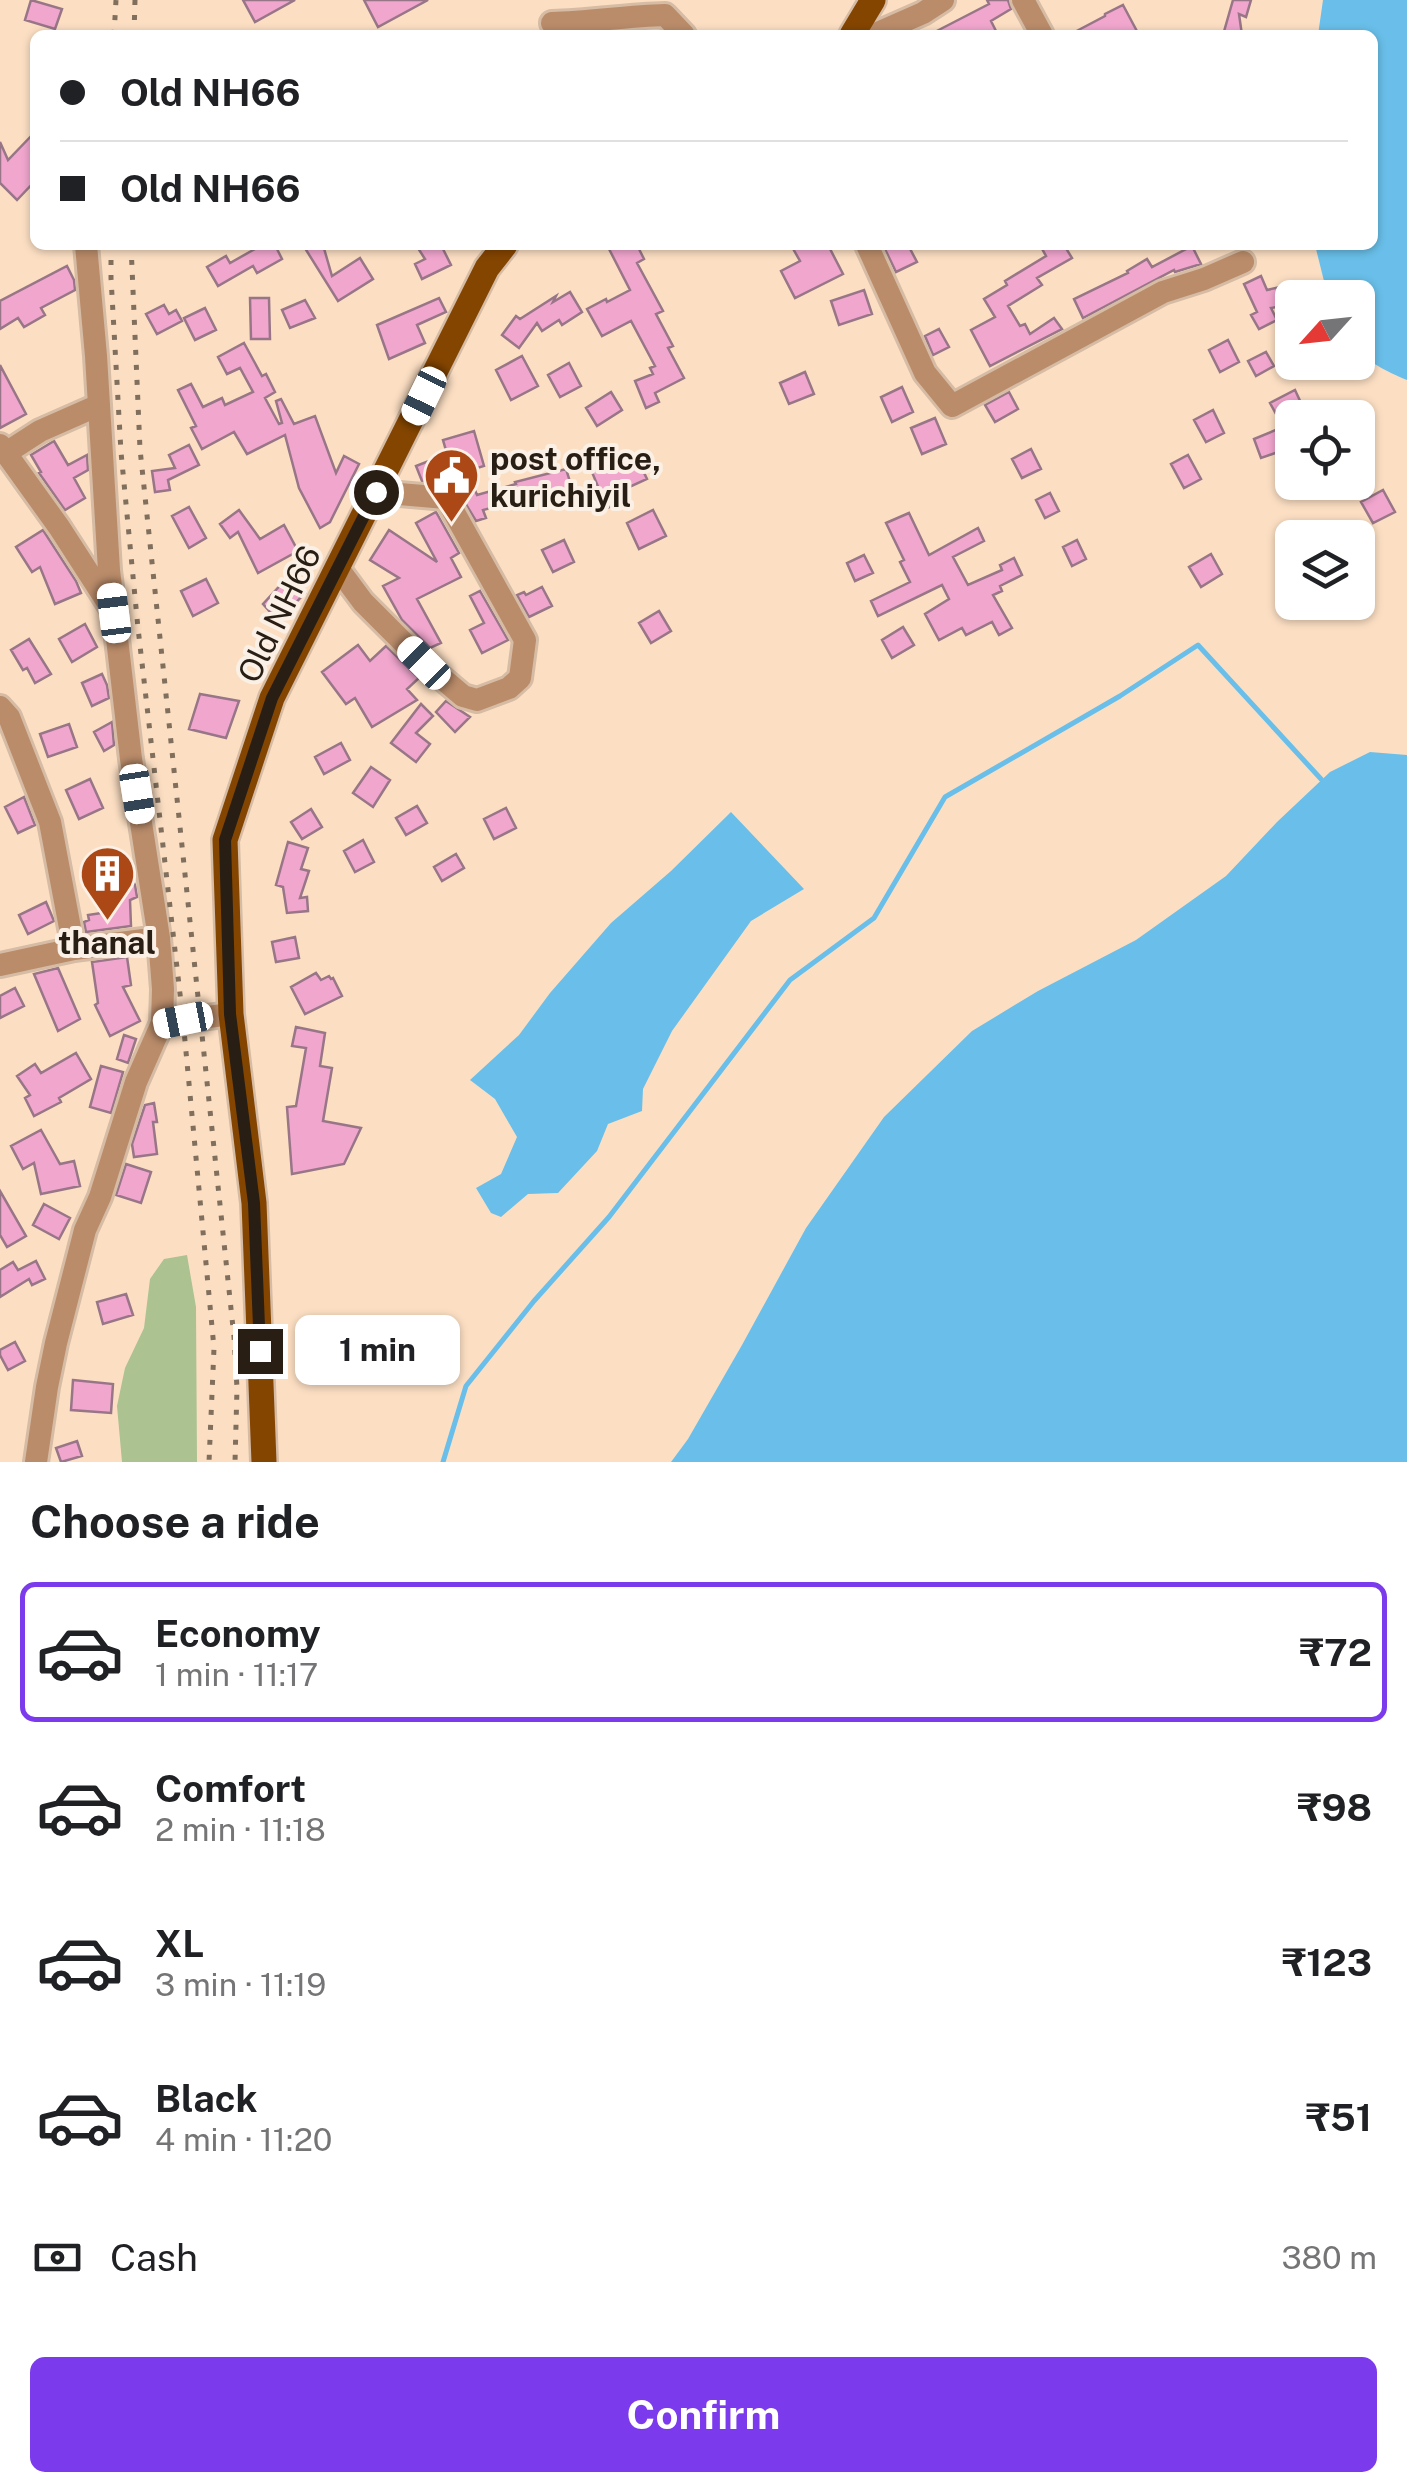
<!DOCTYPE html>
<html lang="en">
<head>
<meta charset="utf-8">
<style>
  body { margin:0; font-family:"Public Sans",sans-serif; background:#f2f2f2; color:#202124; height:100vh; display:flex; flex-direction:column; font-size:38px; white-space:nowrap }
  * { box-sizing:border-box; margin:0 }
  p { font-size:32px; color:#757577 }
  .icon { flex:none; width:55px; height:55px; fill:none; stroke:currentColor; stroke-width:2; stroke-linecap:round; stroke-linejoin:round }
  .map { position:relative; height:1462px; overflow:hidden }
  .panel { display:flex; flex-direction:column; background:#fff; flex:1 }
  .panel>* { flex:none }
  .banner { position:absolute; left:30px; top:30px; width:1348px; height:220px; border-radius:15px; box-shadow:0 2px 8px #0004; display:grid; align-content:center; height:220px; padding:0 30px; background:#fff }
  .needle { width:65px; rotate:243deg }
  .controls { position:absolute; left:1275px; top:280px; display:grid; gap:20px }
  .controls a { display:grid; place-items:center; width:100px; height:100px; border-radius:15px; background:#fff; box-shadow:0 2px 8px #0004; font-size:50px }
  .end { position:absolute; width:45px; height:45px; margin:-22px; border:12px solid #281e14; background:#fff; box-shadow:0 0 0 5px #fff }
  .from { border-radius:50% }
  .bubble { position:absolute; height:70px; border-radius:15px; background:#fff; box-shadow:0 2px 8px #0004; font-size:32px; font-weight:700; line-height:70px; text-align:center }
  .car { position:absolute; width:30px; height:60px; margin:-30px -15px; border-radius:12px; box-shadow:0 0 8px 2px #0007; background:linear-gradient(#fff 24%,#345 0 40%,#fff 0 76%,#345 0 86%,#fff 0) }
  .banner b { display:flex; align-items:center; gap:35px; height:95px; font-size:38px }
  .banner b+b { border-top:2px solid #e0e0e0 }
  .banner i { width:25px; height:25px; background:#202124 }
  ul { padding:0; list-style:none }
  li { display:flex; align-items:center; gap:30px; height:140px; margin:0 20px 15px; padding:0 10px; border:5px solid transparent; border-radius:15px }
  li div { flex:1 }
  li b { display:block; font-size:38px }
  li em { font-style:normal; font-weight:700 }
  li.on { border-color:#7c3aed }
  li>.icon { width:90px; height:90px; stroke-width:1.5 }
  h2 { padding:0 30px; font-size:45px; line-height:120px }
  .pay { display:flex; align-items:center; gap:25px; height:110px; padding:0 30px; font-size:38px }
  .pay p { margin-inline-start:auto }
  .primary-button { display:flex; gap:20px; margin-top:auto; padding:20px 30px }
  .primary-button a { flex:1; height:115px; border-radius:15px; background:#7c3aed; color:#fff; font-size:40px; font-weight:700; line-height:115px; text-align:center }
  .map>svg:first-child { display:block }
</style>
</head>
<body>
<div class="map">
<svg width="1407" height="1462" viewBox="0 0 1407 1462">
  <rect width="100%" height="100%" fill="#fcdfc3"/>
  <path fill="#acc290" d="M187 1255 196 1307 197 1462H122L117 1406 125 1368 144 1328 150 1279 164 1259Z"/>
  <path fill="#69bfe9" d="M1323 0H1407V380C1354 357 1358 353 1358 298L1328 297 1315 245H1372V35H1318Z
    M1370 752 1407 755V1462H671L688 1439 742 1345 806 1228 884 1117 972 1031 1038 991 1136 940 1226 876 1277 822 1330 772Z
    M731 812 804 889 751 921 672 1031 643 1089 642 1111 608 1124 597 1151 558 1193 528 1194 501 1217 491 1213 476 1188 501 1174 517 1137 495 1099 470 1080 519 1035 550 993 611 923 671 871Z"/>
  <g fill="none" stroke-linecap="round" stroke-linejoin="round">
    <path stroke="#69bfe9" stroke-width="5" d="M443 1462 466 1386 534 1301 609 1217 790 980 874 918 945 797 1120 696 1198 645 1321 779"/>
  </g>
  <path fill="#f1a6ce" stroke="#987687" stroke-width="2.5" d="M31 0 62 9 55 29 25 20Z
    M243 0H295L255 22Z
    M364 0H428L378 27Z
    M987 0H1008L1011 9 991 21 998 35H929L989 4Z
    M1233 0H1251L1246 17 1239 14 1242 35H1223Z
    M1123 5 1139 35H1069L1105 16V14Z
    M35 132V181L17 200 0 183V142L8 160Z
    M262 245H275L282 259 257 273 253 266 218 286 207 267 226 256 230 263Z
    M303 245H323L332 276 360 258 373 279 338 301Z
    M416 245H441L451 265 422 279 415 264 425 259Z
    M607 245H637L644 259 637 263 663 311 656 314 673 346 668 348 684 378 655 393 659 402 646 408 635 381 653 374 650 368 655 366 631 321 602 336 587 309 606 299 607 302 630 290Z
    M791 245H828L843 274 795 298 781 271 800 261Z
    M883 245H908L917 262 896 272Z
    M1040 245H1064L1072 258 1037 278 1042 285 1008 306 1020 326 1025 324 1030 334 1054 318 1062 329 990 366 971 330 995 317 984 299 1007 285 1005 281 1046 256Z
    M1192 246 1201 264 1175 272 1174 270 1083 318 1074 299 1128 273 1127 271 1147 259 1152 267Z
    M67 266 74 280 75 290 41 308 45 315 24 327 18 318 0 329V301Z
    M1261 276 1267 290 1289 285 1292 304 1271 308 1277 320 1259 329 1251 315 1257 312 1244 284Z
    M864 290 872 314 839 325 831 301Z
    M570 292 582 312 562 325 559 320 542 331 537 323 519 348 502 335 516 316 520 319 556 296 553 302Z
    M250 298H269L270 339H251Z
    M439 298 446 312 417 325 425 343 389 359 377 325Z
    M305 300 315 318 290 328 282 310Z
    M164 305 169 314 176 310 182 321 157 334 146 314Z
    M205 308 216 330 195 340 184 318Z
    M939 329 949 347 933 355 925 336Z
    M1228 340 1239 362 1220 372 1209 350Z
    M244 343 262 376 266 374 275 392 265 398 279 424 282 423 276 401 281 399 294 424 315 416 336 473 344 456 359 464 330 522 320 528 299 488 285 435 247 454 234 432 202 449 191 428 196 426 178 390 191 384 203 407 222 398 225 405 253 392 240 368 227 374 218 357Z
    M1266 352 1274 366 1256 376 1248 361Z
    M522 356 538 386 511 400 496 370Z
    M569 363 581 386 560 397 548 375Z
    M0 365 26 414 0 428Z
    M805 372 814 394 789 404 780 383Z
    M902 387 913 412 892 422 881 397Z
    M1295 390 1308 418H1292V447L1261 458 1254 439 1283 427 1270 403Z
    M611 392 622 410 597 426 586 408Z
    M1009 392 1018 409 995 422 985 405Z
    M1213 410 1224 433 1206 442 1194 420Z
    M935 418 946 444 922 454 911 428Z
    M474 431 484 466 467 471 477 495 516 484 515 482 566 469 576 501 555 507 550 492 483 510 486 518 476 521 455 486 447 483 446 480 439 482 422 481 416 466 447 454 443 440Z
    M54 441 68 465 87 455 88 470 74 478 85 498 65 510 39 473 41 472 31 455Z
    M189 445 199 465 168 480 170 490 155 492 152 471 175 468 169 455Z
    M1031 449 1041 469 1022 478 1012 459Z
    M602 454 608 468 636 456 647 479 614 494 618 503 597 513 589 493 599 489 587 460Z
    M1188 455 1201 479 1184 488 1171 464Z
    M1383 490 1395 512 1373 523 1361 502Z
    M1050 493 1059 511 1045 518 1036 500Z
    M189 507 206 538 189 548 172 516Z
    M239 510 260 539 284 525 298 551 258 573 238 532 230 538 220 524Z
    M653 510 666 536 639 549 627 523Z
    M436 512 459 553 451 558 461 577 417 599 441 643 430 648 402 620 383 586 399 578 370 560 389 530 437 562 416 523Z
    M909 513 929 555 978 528 984 541 953 557 968 585 1002 570 1000 565 1014 558 1022 575 1000 586 1002 591 993 595 1012 628 999 635 992 622 966 635 962 628 939 640 925 614 949 599 942 585 878 616 871 601 910 582 900 562 904 560 886 523Z
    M43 530 76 581 81 593 55 604 40 567 32 572 16 547Z
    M564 540 574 562 553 572 542 550Z
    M1077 540 1086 559 1072 566 1063 547Z
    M1211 554 1222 574 1201 587 1189 567Z
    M864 555 873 573 855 581 847 563Z
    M287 578 299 583 305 593 278 621 263 604Z
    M206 579 218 603 193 616 181 591Z
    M542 587 552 606 529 617 517 595 524 592 526 595Z
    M480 591 508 640 482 653 470 630 484 623 470 596Z
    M659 611 671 631 651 643 639 623Z
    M85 624 97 647 72 662 59 639Z
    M903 627 914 645 892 658 882 640Z
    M29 639 51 674 35 683 27 668 23 670 11 650Z
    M358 645 370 661 386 646 419 678 407 689 417 700 372 727 355 698 346 704 322 672Z
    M102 674 107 685 109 698 92 706 82 683Z
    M200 694 239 701 226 738 189 729Z
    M446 701 470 717 455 732 436 712Z
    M421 704 433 716 416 733 430 744 416 762 391 743Z
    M112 722 114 745 104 751 94 732Z
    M69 724 77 747 48 757 40 734Z
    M341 743 350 760 324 774 315 757Z
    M371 767 390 780 373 807 353 793Z
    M90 779 103 808 79 819 66 790Z
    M24 797 35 825 18 833 5 807Z
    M417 806 427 823 406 835 396 818Z
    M506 808 516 828 494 839 484 819Z
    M311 809 322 827 302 839 291 822Z
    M363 840 374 862 355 872 344 851Z
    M288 842 308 848 301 869 309 871 300 898 307 897 308 911 287 913 283 887 276 885Z
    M456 854 464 868 442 881 434 867Z
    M124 861 135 885 137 897 130 900 131 926 86 932 84 922 89 920 88 915 108 912 88 879Z
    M46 902 54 921 28 934 19 915Z
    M295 937 299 958 276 962 272 942Z
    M127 957 131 985 123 987 140 1021 110 1036 95 1005 98 1003 92 962Z
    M58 968 80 1019 58 1031 34 974Z
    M316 973 321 980 329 976 331 979 333 978 342 996 305 1014 291 987Z
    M15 988 24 1006 0 1018V996Z
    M296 1027 325 1033 320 1066 332 1068 323 1121 361 1128 344 1164 292 1174 287 1107 296 1106 306 1048 292 1046Z
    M124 1035 136 1039 128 1063 117 1059Z
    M76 1053 91 1079 59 1098 61 1102 34 1116 25 1098 30 1095 17 1076 35 1064 41 1073Z
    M101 1066 123 1072 111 1113 90 1107Z
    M154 1103 157 1122H153L157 1154 134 1157 132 1144 145 1105Z
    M41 1130 60 1164 74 1161 80 1186 41 1194 34 1163 23 1169 11 1146Z
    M126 1164 151 1172 141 1203 116 1195Z
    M0 1191 26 1236 7 1247 0 1235Z
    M44 1204 70 1218 59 1239 33 1225Z
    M36 1261 45 1279 32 1285 29 1279 0 1297V1270L13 1262 18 1270Z
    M126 1294 133 1315 103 1324 97 1302Z
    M15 1342 25 1361 8 1370 0 1355V1350Z
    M73 1380 113 1384 111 1413 71 1410Z
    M77 1441 82 1456 61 1462 56 1448Z"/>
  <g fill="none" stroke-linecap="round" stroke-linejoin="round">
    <defs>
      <path id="minor" d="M1023 0 1042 35
        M552 23C591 22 626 16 665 15L684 35
        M873 35 923 13 943 0
        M86 245 96 356 109 570 131 759 159 938
        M867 245 925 373 952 406 1163 292 1204 279 1243 262
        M0 445 59 527 110 606
        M6 453 40 431 99 405
        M337 567 363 602 424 663 463 696 477 700 509 688 520 678 525 640 446 498 376 492
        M0 707 9 717 50 822 74 949 159 938 163 989 162 1023 136 1082 100 1197 85 1230 56 1343 47 1387 36 1462
        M0 965 74 949
        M162 1023 231 1014"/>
      <path id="major" d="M852 35 873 0
        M264 1462 254 1203 231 1014 225 840 272 698 487 268 505 245"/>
    </defs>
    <use href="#minor" stroke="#d6bca4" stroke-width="28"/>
    <use href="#major" stroke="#d6bca4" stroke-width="30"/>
    <use href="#minor" stroke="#ba8c6a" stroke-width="22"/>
    <use href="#major" stroke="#844500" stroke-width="25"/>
    <path stroke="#816f5d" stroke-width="5" stroke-dasharray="5 10" stroke-linecap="butt" d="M114 35 116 0
      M134 35 135 0
      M111 245V278L121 452 138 628 183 1020 214 1348 209 1462
      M131 245 140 449 234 1337 237 1388 235 1462"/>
  </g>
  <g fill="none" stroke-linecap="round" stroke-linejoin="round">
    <path stroke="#281e14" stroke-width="12" d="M260 1351 254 1203 230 1014 225 840 272 698 376 492"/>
  </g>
  <defs>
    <symbol id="civic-pin" viewBox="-11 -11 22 30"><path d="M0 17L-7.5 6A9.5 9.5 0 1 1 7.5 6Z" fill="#ac4815" stroke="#fbf0e5"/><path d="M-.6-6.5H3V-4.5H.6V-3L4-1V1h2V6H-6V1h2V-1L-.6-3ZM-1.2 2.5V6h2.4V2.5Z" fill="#fff"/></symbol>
    <symbol id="building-pin" viewBox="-11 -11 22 30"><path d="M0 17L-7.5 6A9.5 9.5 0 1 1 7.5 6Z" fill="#ac4815" stroke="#fbf0e5"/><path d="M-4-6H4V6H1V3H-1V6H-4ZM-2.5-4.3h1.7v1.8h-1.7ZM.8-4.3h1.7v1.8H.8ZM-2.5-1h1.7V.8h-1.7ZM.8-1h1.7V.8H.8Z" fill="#fff"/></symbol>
  </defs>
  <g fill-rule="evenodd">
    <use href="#civic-pin" x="420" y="444" width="63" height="86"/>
    <use href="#building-pin" x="76" y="842" width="63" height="86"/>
  </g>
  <g text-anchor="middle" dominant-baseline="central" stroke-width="8" stroke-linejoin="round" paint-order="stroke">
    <g font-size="32" font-weight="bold" fill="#281e14" stroke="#fbf0e5" text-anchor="start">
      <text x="490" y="458">post office,<tspan x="490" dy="37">kurichiyil</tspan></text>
      <text x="107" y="942" text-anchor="middle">thanal</text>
    </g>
    <g font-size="32" fill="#281e14" stroke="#fbf0e5">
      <text transform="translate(279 614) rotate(-64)">Old NH66</text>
    </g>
  </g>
</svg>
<div class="controls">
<a><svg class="needle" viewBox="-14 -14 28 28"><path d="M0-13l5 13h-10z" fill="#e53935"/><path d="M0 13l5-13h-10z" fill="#757577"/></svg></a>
<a><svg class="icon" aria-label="locate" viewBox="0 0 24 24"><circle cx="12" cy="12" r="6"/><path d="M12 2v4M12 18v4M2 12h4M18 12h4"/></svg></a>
<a><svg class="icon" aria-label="layers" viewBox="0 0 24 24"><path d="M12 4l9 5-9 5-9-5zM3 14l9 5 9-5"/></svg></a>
</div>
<i class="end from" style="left:376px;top:492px"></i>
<i class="end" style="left:260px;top:1351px"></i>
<div class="bubble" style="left:295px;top:1315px;width:165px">1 min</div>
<i class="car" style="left:424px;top:396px;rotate:206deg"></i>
<i class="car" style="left:114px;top:613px;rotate:353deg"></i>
<i class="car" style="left:424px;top:663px;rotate:315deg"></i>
<i class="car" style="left:137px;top:794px;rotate:171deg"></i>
<i class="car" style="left:183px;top:1020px;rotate:259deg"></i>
<div class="banner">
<b><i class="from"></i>Old NH66</b>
<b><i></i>Old NH66</b>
</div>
</div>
<section class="panel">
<h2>Choose a ride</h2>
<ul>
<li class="on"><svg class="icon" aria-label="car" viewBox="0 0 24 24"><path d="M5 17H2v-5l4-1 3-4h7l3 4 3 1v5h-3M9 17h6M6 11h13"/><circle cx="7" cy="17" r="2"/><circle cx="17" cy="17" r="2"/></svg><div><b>Economy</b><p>1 min · 11:17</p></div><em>₹72</em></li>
<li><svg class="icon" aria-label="car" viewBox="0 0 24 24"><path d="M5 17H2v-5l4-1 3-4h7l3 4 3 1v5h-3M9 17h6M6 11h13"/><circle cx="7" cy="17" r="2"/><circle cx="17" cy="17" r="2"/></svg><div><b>Comfort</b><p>2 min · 11:18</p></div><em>₹98</em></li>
<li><svg class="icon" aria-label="car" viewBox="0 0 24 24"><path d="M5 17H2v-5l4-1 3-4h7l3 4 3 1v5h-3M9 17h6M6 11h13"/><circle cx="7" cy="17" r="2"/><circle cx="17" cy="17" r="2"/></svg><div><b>XL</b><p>3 min · 11:19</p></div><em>₹123</em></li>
<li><svg class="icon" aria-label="car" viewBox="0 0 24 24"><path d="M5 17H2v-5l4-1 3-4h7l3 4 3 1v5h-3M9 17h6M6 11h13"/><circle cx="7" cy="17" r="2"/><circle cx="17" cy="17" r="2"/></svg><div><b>Black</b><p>4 min · 11:20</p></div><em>₹51</em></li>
</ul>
<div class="pay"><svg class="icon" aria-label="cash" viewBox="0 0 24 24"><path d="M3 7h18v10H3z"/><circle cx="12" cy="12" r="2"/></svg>Cash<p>380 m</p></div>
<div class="primary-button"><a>Confirm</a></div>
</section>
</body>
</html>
